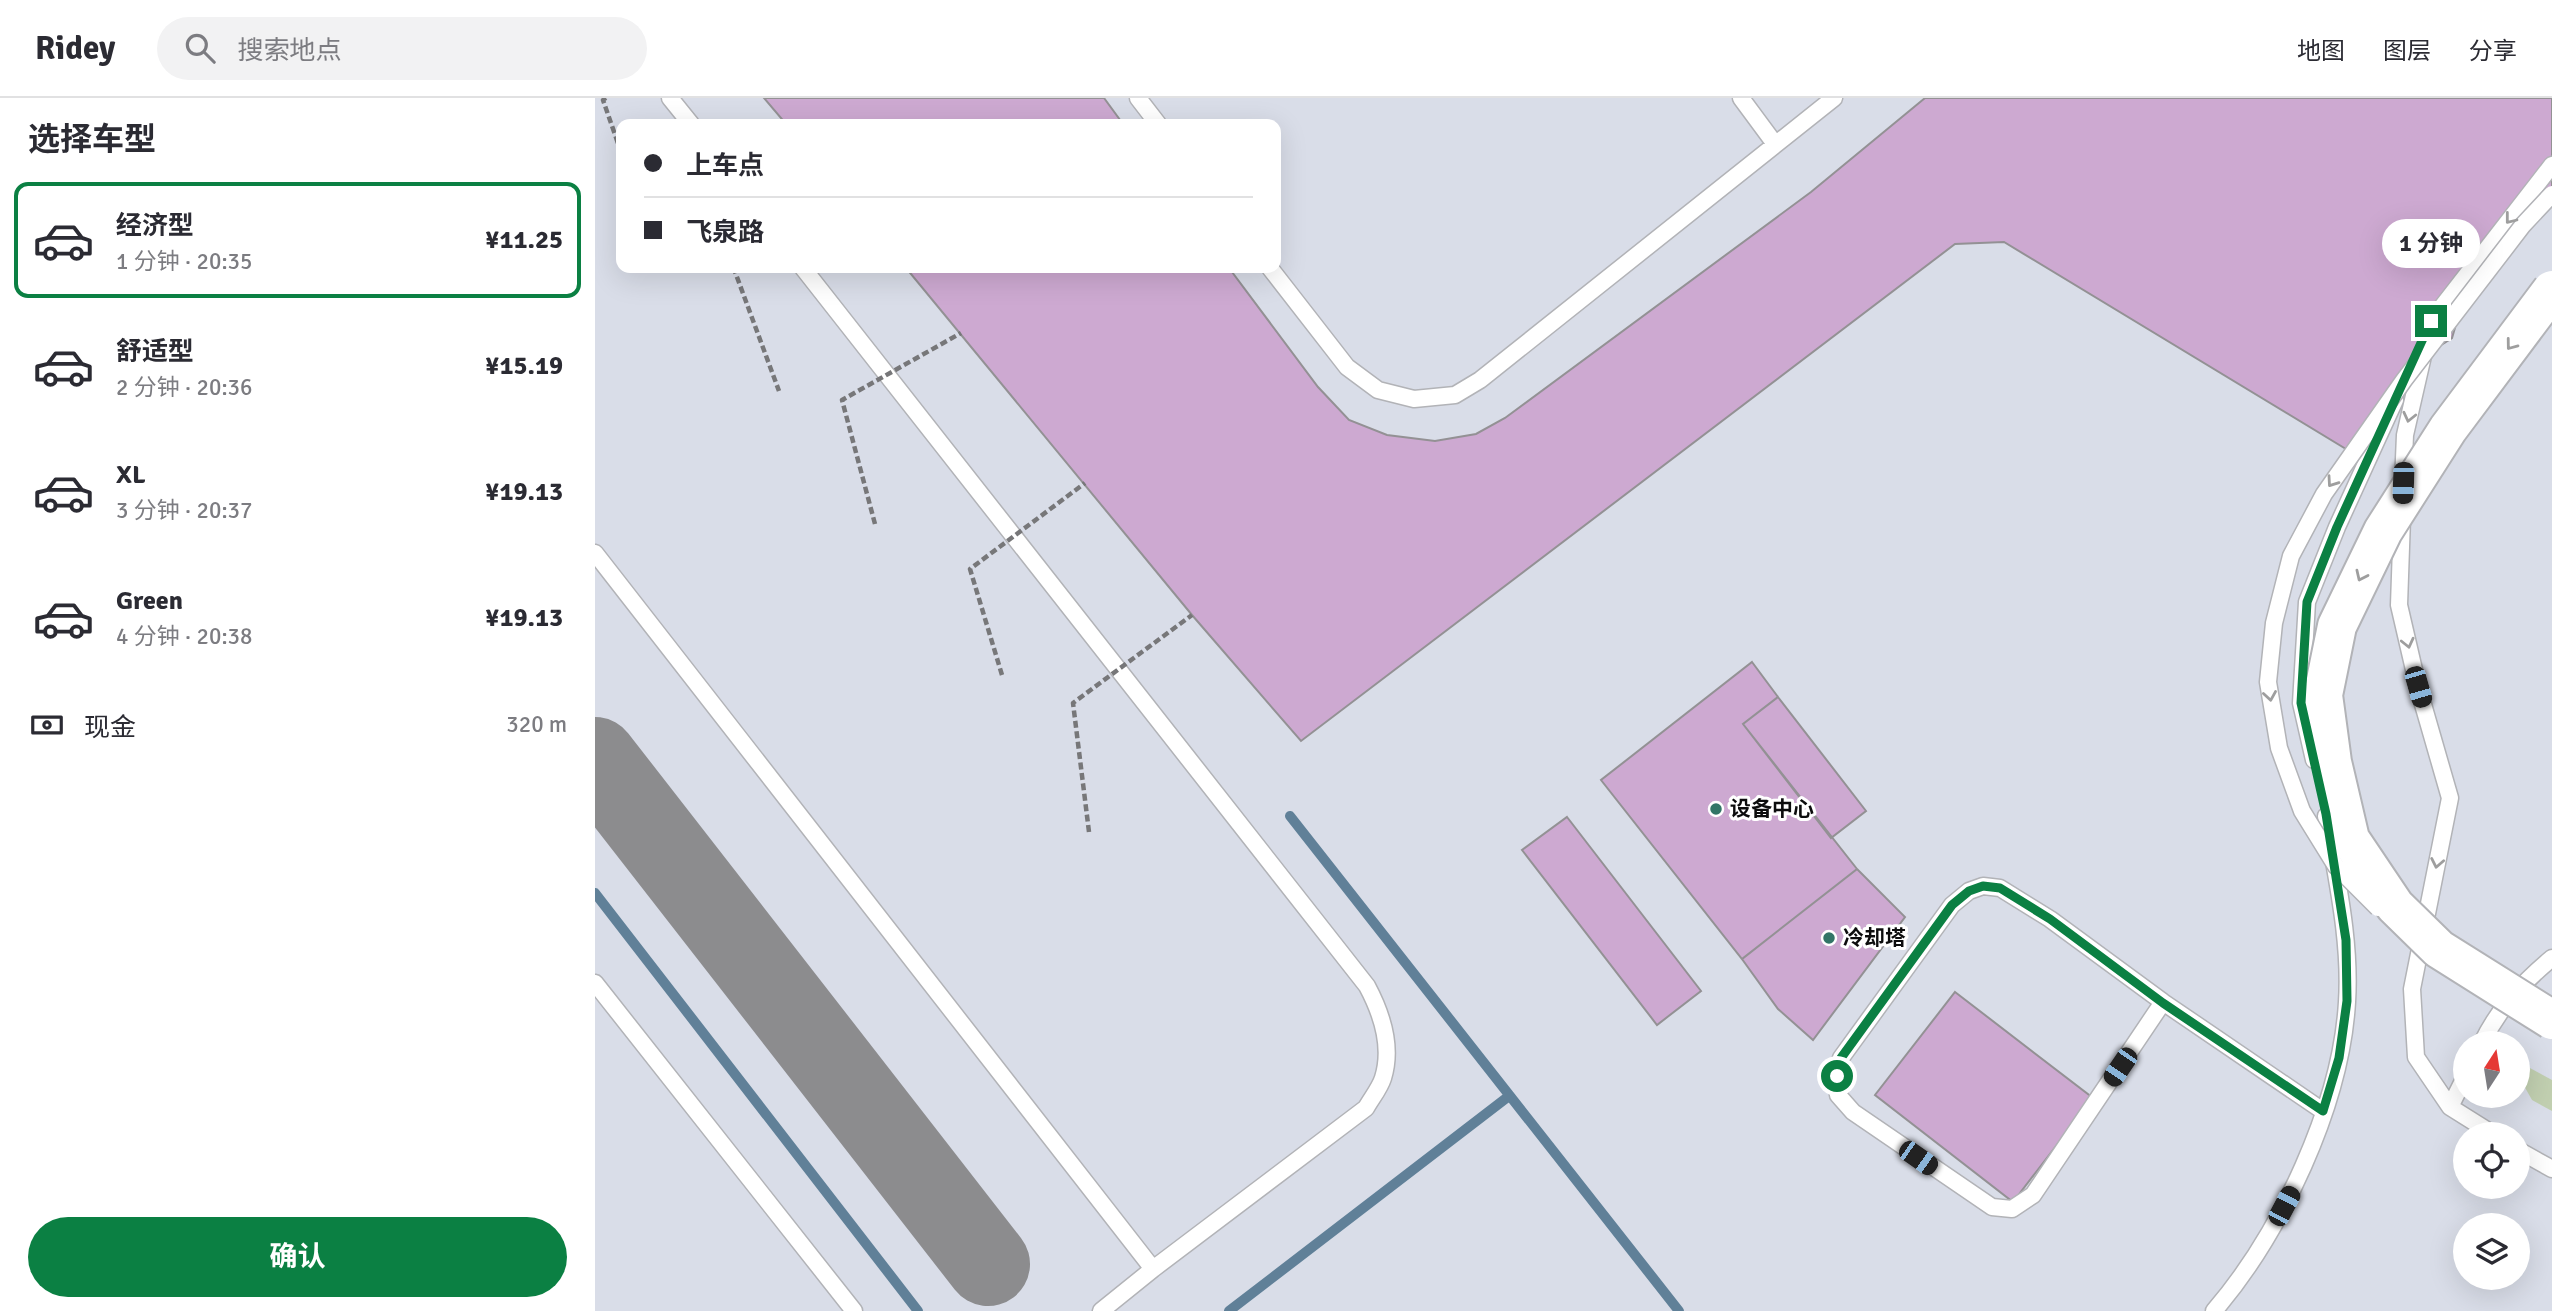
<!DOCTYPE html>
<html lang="zh">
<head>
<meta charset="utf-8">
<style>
  body { margin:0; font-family:Signika,"Noto Sans SC",sans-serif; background:#f2f2f3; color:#2b2b33; height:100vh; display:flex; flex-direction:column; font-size:26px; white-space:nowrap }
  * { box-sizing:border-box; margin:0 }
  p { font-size:23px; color:#7c7c81 }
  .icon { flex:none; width:38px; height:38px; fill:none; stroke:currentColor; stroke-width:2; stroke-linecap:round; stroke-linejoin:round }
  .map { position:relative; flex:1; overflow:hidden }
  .details { display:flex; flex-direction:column; background:#fff; width:595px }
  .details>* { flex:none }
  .hud { position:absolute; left:21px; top:21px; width:665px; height:154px; border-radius:14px; box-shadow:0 7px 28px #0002; display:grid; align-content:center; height:154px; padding:0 28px; background:#fff }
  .needle { width:46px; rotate:12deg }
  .controls { position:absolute; left:1858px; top:933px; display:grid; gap:14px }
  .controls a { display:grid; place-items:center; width:77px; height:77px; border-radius:50%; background:#fff; box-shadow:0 7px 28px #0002; font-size:35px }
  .end { position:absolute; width:32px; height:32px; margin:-16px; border:9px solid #0b8043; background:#fff; box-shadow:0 0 0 4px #fff }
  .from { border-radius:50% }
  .bubble { position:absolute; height:49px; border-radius:24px; background:#fff; box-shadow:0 7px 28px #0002; font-size:23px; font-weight:700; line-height:49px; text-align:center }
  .car { position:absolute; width:21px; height:42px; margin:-21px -10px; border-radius:9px; box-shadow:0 0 5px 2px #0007; background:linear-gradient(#222 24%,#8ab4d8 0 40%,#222 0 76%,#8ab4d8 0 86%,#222 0) }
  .hud b { display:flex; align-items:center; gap:24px; height:66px; font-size:26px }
  .hud b+b { border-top:2px solid #e1e1e2 }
  .hud i { width:18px; height:18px; background:#2b2b33 }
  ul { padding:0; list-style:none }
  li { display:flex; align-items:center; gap:21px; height:116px; margin:0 14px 10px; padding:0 14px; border:4px solid transparent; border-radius:14px }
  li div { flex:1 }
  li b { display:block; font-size:26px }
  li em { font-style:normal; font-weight:700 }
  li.active { border-color:#0b8043 }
  li>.icon { width:63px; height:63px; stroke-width:1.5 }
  h2 { padding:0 28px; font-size:32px; line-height:84px }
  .pay { display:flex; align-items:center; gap:18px; height:77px; padding:0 28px; font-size:26px }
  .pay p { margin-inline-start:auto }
  .action { display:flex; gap:14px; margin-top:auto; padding:14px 28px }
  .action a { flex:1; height:80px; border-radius:42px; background:#0b8043; color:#fff; font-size:28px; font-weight:700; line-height:80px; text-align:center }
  header { display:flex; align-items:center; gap:42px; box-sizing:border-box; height:98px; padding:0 35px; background:#fff; border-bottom:2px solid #e1e1e2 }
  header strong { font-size:33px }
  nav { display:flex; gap:38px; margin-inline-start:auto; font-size:24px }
  .search { width:490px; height:63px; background:#f2f2f3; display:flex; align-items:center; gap:18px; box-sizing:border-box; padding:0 24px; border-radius:38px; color:#7c7c81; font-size:26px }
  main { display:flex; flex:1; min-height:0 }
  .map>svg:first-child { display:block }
</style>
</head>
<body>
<header>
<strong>Ridey</strong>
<div class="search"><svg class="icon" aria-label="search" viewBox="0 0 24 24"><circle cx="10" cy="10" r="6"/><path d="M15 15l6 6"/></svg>搜索地点</div>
<nav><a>地图</a><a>图层</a><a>分享</a></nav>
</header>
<main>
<section class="details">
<h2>选择车型</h2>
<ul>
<li class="active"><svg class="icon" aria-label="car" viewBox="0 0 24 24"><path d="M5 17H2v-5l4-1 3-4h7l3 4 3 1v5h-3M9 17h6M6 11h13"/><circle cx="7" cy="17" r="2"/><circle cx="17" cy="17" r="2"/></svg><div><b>经济型</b><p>1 分钟 · 20:35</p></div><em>¥11.25</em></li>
<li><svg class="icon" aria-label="car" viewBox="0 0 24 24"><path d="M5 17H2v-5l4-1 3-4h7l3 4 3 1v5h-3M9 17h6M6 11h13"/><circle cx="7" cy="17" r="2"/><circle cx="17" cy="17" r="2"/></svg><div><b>舒适型</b><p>2 分钟 · 20:36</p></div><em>¥15.19</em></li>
<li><svg class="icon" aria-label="car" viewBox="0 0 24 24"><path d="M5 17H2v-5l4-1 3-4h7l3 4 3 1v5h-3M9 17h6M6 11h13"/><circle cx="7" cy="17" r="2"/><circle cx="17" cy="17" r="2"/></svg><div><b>XL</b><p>3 分钟 · 20:37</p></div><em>¥19.13</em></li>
<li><svg class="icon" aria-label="car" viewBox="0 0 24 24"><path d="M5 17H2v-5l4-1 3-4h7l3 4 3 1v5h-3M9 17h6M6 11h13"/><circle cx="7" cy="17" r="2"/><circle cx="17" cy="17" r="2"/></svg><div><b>Green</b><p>4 分钟 · 20:38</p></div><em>¥19.13</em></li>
</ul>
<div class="pay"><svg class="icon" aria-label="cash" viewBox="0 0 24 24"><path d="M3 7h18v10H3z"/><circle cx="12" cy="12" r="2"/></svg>现金<p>320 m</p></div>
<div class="action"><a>确认</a></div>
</section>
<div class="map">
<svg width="1957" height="1213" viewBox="0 0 1957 1213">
  <rect width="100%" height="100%" fill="#e8e9ed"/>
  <path fill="#d9dde8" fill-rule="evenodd" d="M0 0H1957V1213H0ZM26 26H681V170H26ZM1871 945H1923V998H1871ZM1871 1036H1923V1088H1871ZM1871 1127H1923V1180H1871Z"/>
  <path fill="#c1cfb0" d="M1933 969 1957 982V1013L1937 1002 1928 986Z"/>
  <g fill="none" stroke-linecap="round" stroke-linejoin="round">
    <path stroke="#608098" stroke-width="10" d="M695 718 1084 1213
      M0 795 323 1213
      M634 1213 914 998"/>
    <path stroke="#8c8c8e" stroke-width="84" d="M0 661 393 1166"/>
  </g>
  <path fill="#cda9d1" stroke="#939194" stroke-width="2" d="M169 0H509L528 26H191Z
    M1330 0H1957V100L1871 192 1857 240 1821 263 1775 324 1751 351 1409 144 1360 146 706 643 597 517 311 170H634L723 289 754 322 792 337 840 343 881 336 910 320 1216 94Z
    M1157 564 1183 599 1148 626 1262 771 1147 861 1006 682Z
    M1183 599 1271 713 1236 740 1148 626Z
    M972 719 1106 893 1062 927 927 752Z
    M1262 771 1310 819 1218 942 1183 911 1147 861Z
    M1360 894 1498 1000 1418 1104 1280 997Z"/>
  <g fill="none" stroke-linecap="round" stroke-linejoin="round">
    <defs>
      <path id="lane" d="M75 0 96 26
        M543 0 563 26
        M1146 0 1180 46
        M208 170 772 888C787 916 798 948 788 980 785 990 776 1001 771 1010L558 1171 506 1213
        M675 170 752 269 783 292 819 301 860 297 885 282 1239 0
        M1808 384 1810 337 1836 223 1957 67
        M1807 420 1804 507 1823 589 1855 700 1817 891 1821 959 1855 1009 1898 1036
        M0 455 558 1171
        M1719 662 1706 605 1712 504 1742 429 1800 302
        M0 885 259 1213
        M1568 904 1438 1097 1417 1111 1397 1109 1258 1014 1243 997 1242 978 1246 960 1357 807 1374 793 1388 788 1405 790 1455 821 1568 904 1728 1013
        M1887 945C1904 910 1927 885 1957 860
        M1855 1009 1871 977
        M1923 1052 1957 1071
        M1619 1213C1686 1135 1746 1007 1752 904 1756 842 1741 779 1731 718"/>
    </defs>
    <use href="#lane" stroke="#b2b3b7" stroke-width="19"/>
    <path stroke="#777779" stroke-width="4.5" stroke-dasharray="7 3.5" stroke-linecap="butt" d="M11 0 8 2 26 54
      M141 170 139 171 184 293"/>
    <use href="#lane" stroke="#fff" stroke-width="16"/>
    <defs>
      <path id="lane-bridge" d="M1783 810 1741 768 1707 713 1684 650 1673 584 1679 525 1696 458 1729 396 1809 282 1928 127 1957 96"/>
      <path id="secondary-bridge" d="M1957 192 1853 331 1788 433 1742 528 1728 597 1737 664 1755 741 1800 808 1844 851 1957 922"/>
    </defs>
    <use href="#lane-bridge" stroke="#b2b3b7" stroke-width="19" stroke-linecap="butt"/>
    <use href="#secondary-bridge" stroke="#b2b3b7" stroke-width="42" stroke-linecap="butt"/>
    <path stroke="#777779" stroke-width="4.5" stroke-dasharray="7 3.5" stroke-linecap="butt" d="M280 426 247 302 366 235
      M407 577 375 471 490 385
      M494 734 478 605 597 517"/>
    <use href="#lane-bridge" stroke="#fff" stroke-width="16"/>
    <use href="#secondary-bridge" stroke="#fff" stroke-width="38"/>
  </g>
  <defs><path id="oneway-chevron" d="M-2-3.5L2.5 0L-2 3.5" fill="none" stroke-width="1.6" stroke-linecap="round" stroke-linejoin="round" transform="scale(1.75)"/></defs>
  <g stroke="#9e9e9e">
    <use href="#oneway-chevron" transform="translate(1915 121) rotate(128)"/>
    <use href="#oneway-chevron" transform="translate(1916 247) rotate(127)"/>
    <use href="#oneway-chevron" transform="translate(1814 319) rotate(103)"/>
    <use href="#oneway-chevron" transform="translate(1737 384) rotate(125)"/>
    <use href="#oneway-chevron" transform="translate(1766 478) rotate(115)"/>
    <use href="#oneway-chevron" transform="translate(1813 545) rotate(77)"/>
    <use href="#oneway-chevron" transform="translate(1675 598) rotate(81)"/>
    <use href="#oneway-chevron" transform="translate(1842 765) rotate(101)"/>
  </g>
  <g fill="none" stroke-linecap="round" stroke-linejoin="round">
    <path stroke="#0b8043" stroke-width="9" d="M1242 978 1246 960 1357 807 1374 793 1388 788 1405 790 1455 821 1568 905 1728 1013 1744 960 1752 903 1751 842 1731 716 1706 605 1712 504 1742 429 1836 223"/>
  </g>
  <g fill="#327567" stroke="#fff" stroke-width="2.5">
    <circle cx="1121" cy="711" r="7"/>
    <circle cx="1234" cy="840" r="7"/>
  </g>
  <g text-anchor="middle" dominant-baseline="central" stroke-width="6" stroke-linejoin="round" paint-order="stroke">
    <g font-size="21" font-weight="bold" fill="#0c0c0d" stroke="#fff" text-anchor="start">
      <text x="1135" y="711">设备中心</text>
      <text x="1248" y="840">冷却塔</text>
    </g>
  </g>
</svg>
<div class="controls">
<a><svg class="needle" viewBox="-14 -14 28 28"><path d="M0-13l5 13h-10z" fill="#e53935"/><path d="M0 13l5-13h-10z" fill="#7c7c81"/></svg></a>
<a><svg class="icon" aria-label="locate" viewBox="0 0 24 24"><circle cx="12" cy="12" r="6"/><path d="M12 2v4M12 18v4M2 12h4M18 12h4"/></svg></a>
<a><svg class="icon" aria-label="layers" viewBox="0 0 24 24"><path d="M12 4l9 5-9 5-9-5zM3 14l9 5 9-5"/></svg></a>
</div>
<i class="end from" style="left:1242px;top:978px"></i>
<i class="end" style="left:1836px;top:223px"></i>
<div class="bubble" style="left:1787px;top:121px;width:98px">1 分钟</div>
<i class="car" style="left:1808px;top:385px;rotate:182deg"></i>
<i class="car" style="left:1823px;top:589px;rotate:164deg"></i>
<i class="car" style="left:1525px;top:969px;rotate:214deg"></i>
<i class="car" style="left:1323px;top:1060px;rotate:125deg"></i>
<i class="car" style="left:1689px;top:1108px;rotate:28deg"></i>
<div class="hud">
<b><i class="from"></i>上车点</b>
<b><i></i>飞泉路</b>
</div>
</div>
</main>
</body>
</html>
